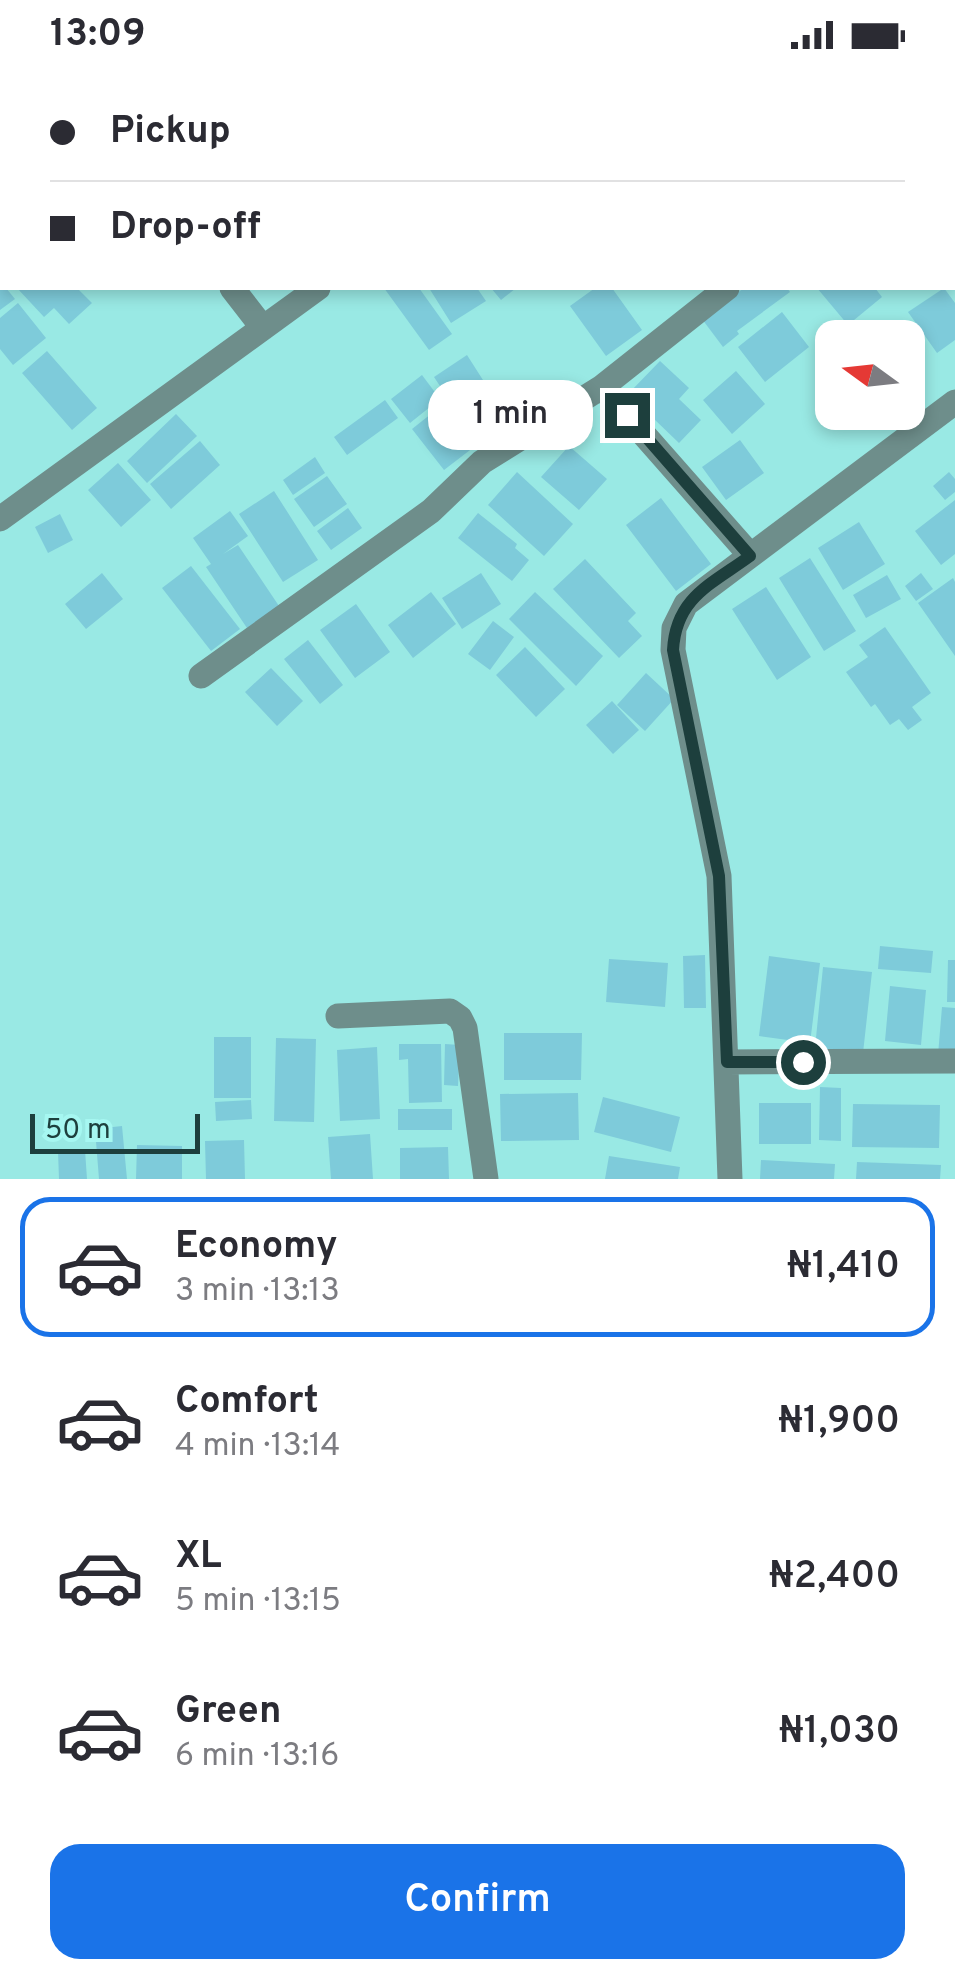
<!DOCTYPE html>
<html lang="en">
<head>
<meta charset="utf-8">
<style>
  body { margin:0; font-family:Overpass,sans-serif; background:#f2f2f3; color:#2b2b33; height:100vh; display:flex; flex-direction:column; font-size:38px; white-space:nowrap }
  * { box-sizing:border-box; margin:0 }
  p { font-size:32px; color:#7c7c81 }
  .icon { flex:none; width:55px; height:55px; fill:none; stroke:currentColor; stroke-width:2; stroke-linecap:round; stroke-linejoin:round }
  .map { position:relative; height:1109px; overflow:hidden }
  .drawer { display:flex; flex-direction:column; background:#fff; flex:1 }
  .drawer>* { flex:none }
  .banner { position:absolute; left:0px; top:0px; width:955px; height:220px; box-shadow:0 5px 15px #0003; display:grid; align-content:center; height:220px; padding:0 50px; background:#fff }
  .needle { width:65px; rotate:285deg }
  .fabs { position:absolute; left:815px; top:250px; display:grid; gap:20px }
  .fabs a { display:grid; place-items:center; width:110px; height:110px; border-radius:20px; background:#fff; box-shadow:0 5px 15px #0003; font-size:50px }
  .scale { position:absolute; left:30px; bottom:25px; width:170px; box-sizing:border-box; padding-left:10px; border:5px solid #1d3f3d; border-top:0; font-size:28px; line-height:35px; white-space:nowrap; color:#1d3f3d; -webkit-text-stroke:8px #a6f7f1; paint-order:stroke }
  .end { position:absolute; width:45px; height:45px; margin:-22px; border:12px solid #1d3f3d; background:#fff; box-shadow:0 0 0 5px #fff }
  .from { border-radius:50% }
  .bubble { position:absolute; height:70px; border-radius:30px; background:#fff; box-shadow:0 5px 15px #0003; font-size:32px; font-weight:600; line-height:70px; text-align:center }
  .banner b { display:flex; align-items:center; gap:35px; height:95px; font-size:38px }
  .banner b+b { border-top:2px solid #e1e1e2 }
  .banner i { width:25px; height:25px; background:#2b2b33 }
  ul { padding:18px 0 0; list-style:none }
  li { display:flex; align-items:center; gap:30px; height:140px; margin:0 20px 15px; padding:0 30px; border:5px solid transparent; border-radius:30px }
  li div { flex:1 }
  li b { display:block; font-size:38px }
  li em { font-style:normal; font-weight:600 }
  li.active { border-color:#1a73e8 }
  li>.icon { width:90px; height:90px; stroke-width:1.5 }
  .cta { display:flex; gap:20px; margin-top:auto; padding:20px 50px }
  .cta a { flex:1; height:115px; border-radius:30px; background:#1a73e8; color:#fff; font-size:40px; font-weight:600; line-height:115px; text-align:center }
  .status { display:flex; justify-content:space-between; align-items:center; height:70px; padding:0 50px; background:#fff; direction:ltr }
  .status svg { height:28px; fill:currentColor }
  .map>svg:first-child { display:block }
</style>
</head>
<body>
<div class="status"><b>13:09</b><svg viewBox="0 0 49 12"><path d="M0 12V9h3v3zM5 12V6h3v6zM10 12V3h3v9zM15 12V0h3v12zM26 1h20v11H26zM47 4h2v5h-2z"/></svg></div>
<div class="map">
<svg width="955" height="1109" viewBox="0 0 955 1109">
  <rect width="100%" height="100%" fill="#99e9e4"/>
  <path fill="#7ecbda" d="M0 218H6L15 229 0 240Z
    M17 218H77L92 233 69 254 54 238 44 247Z
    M384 218H419L452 264 429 280Z
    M429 218H477L486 231 451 253Z
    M491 218H516L501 230Z
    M595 218H612L642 260 606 286 570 236Z
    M744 218H787L790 222 737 261 739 264 723 277 702 249Z
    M817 218H875L882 227 848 255Z
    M944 218 955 233V270L937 283 908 242Z
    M18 233 46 268 13 295 0 279V248Z
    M782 242 809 277 765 312 738 277Z
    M47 281 97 338 72 360 22 303Z
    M467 285 504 343 472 364 434 307Z
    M660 291 689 318 679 329 701 350 679 373 628 324Z
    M736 301 765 334 732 364 703 330Z
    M422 305 440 329 410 353 391 329Z
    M385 330 398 348 347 385 334 367Z
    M441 336 474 377 444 400 412 359Z
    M176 344 197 366 147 413 127 391Z
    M740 370 764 403 726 430 702 397Z
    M200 371 220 395 171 439 150 414Z
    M569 376 607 409 579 440 541 407Z
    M315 387 325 403 293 425 283 410Z
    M118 393 151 430 121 457 88 420Z
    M517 402 573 454 544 486 488 435Z
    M949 402 955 409V422L945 430 933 416Z
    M327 406 347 434 314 457 294 429Z
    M274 421 318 490 283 512 239 444Z
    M661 428 711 494 676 521 626 455Z
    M955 430V484L941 495 915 461Z
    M348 438 362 458 331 480 317 461Z
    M230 441 248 466 223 484 238 475 279 536 247 558 206 497 211 494 193 468Z
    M478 443 517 474 515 478 529 490 512 511 458 468Z
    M60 444 73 470 48 483 35 457Z
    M859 452 885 494 843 520 818 478Z
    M810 488 856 561 824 581 779 508Z
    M585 489 636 543 628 551 642 566 619 588 553 519Z
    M191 496 240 559 211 581 162 518Z
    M102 503 123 529 86 559 65 534Z
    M481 503 501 534 462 559 442 528Z
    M921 503 933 519 916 531 905 516Z
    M887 505 901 529 866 548 853 525Z
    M953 508 955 512V586L918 533Z
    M766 517 811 587 777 610 732 539Z
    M431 522 456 554 413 588 388 555Z
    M535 522 603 586 576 616 509 549Z
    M356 534 390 582 355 608 320 560Z
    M493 551 514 567 490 600 468 584Z
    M885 557 931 623 912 637 922 650 908 660 899 649 890 655 875 634 871 637 846 602 868 587 859 575Z
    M308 570 343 615 320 634 284 589Z
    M525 577 565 619 536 647 496 605Z
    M271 598 303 631 277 656 245 622Z
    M646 603 674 629 645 661 617 635Z
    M612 631 639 660 613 684 586 655Z
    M880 876 933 881 931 903 878 899Z
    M705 885 706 938H684L683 886Z
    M769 886 820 893 810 973 759 966Z
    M609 889 668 893 665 937 606 932Z
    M948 890H955V932H947Z
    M823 897 872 902 863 983 815 978Z
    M890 916 926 920 921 975 885 971Z
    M942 937 955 938V986L938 985Z
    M504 963H582L581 1010H504Z
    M214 967H251V1028H214Z
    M276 968 316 969 314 1052 274 1051Z
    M399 974H441L442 1032 409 1033 408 989 399 990Z
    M445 974 460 975 458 1016 444 1015Z
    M377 977 380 1049 340 1051 337 980Z
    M820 1017 841 1018V1071L819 1070Z
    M578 1023 579 1070 501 1071 500 1024Z
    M603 1027 680 1047 671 1082 594 1062Z
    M251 1030 252 1049 216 1051 215 1032Z
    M759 1033H811V1074H759Z
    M853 1034 940 1035 939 1078 852 1077Z
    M398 1039H452V1060H398Z
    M122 1056 127 1109H99L95 1059Z
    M370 1064 373 1109H331L328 1067Z
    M244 1070 245 1109H206L205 1071Z
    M137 1075 182 1076V1109H136Z
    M448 1077 449 1109H400V1078Z
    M85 1080 87 1109H59L58 1081Z
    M609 1086 680 1097 678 1109H605Z
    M761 1090 835 1094 834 1109H760Z
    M857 1092 941 1095 940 1109H856Z"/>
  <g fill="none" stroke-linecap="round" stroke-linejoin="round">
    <path stroke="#6e8e8b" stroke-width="25" d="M66 0 68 2
      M205 2 208 0
      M608 2 612 0
      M952 38 955 36
      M0 144 2 142
      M232 218 263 258
      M602 317 750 485
      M0 449 318 218
      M201 606 431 441 482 392 602 317 727 218
      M338 946 450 941 460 948 465 958 486 1109
      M727 992 955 991
      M730 1109 719 806 673 580 674 558 686 534 955 332"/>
  </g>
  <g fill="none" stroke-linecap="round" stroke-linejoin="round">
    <path stroke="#1d3f3d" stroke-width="12" d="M627 345 750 486C712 514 676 527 673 580L719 806 727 992H803"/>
  </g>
</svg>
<div class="fabs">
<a><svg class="needle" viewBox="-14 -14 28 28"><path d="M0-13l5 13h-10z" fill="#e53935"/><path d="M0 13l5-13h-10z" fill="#7c7c81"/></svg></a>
</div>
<div class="scale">50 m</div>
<i class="end from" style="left:803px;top:992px"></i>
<i class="end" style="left:627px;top:345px"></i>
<div class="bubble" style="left:428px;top:310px;width:165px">1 min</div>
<div class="banner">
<b><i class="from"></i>Pickup</b>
<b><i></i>Drop-off</b>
</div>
</div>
<section class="drawer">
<ul>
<li class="active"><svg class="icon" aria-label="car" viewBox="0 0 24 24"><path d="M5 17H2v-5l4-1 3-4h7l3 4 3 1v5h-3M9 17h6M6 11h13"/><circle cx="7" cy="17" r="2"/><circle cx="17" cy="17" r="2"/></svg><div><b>Economy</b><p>3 min · 13:13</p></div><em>₦1,410</em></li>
<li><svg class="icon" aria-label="car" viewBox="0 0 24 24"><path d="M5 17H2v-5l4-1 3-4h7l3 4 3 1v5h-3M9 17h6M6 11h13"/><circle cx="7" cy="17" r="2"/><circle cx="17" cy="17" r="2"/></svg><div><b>Comfort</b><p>4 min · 13:14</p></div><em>₦1,900</em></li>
<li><svg class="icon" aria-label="car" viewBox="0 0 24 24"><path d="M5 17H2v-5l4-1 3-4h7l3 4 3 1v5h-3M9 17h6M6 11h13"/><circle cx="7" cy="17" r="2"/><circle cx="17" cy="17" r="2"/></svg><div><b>XL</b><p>5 min · 13:15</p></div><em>₦2,400</em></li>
<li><svg class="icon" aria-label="car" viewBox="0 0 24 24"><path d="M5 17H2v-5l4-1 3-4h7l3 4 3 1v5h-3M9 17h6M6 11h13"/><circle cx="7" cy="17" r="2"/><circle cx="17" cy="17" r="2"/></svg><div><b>Green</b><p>6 min · 13:16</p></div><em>₦1,030</em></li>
</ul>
<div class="cta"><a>Confirm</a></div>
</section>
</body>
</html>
